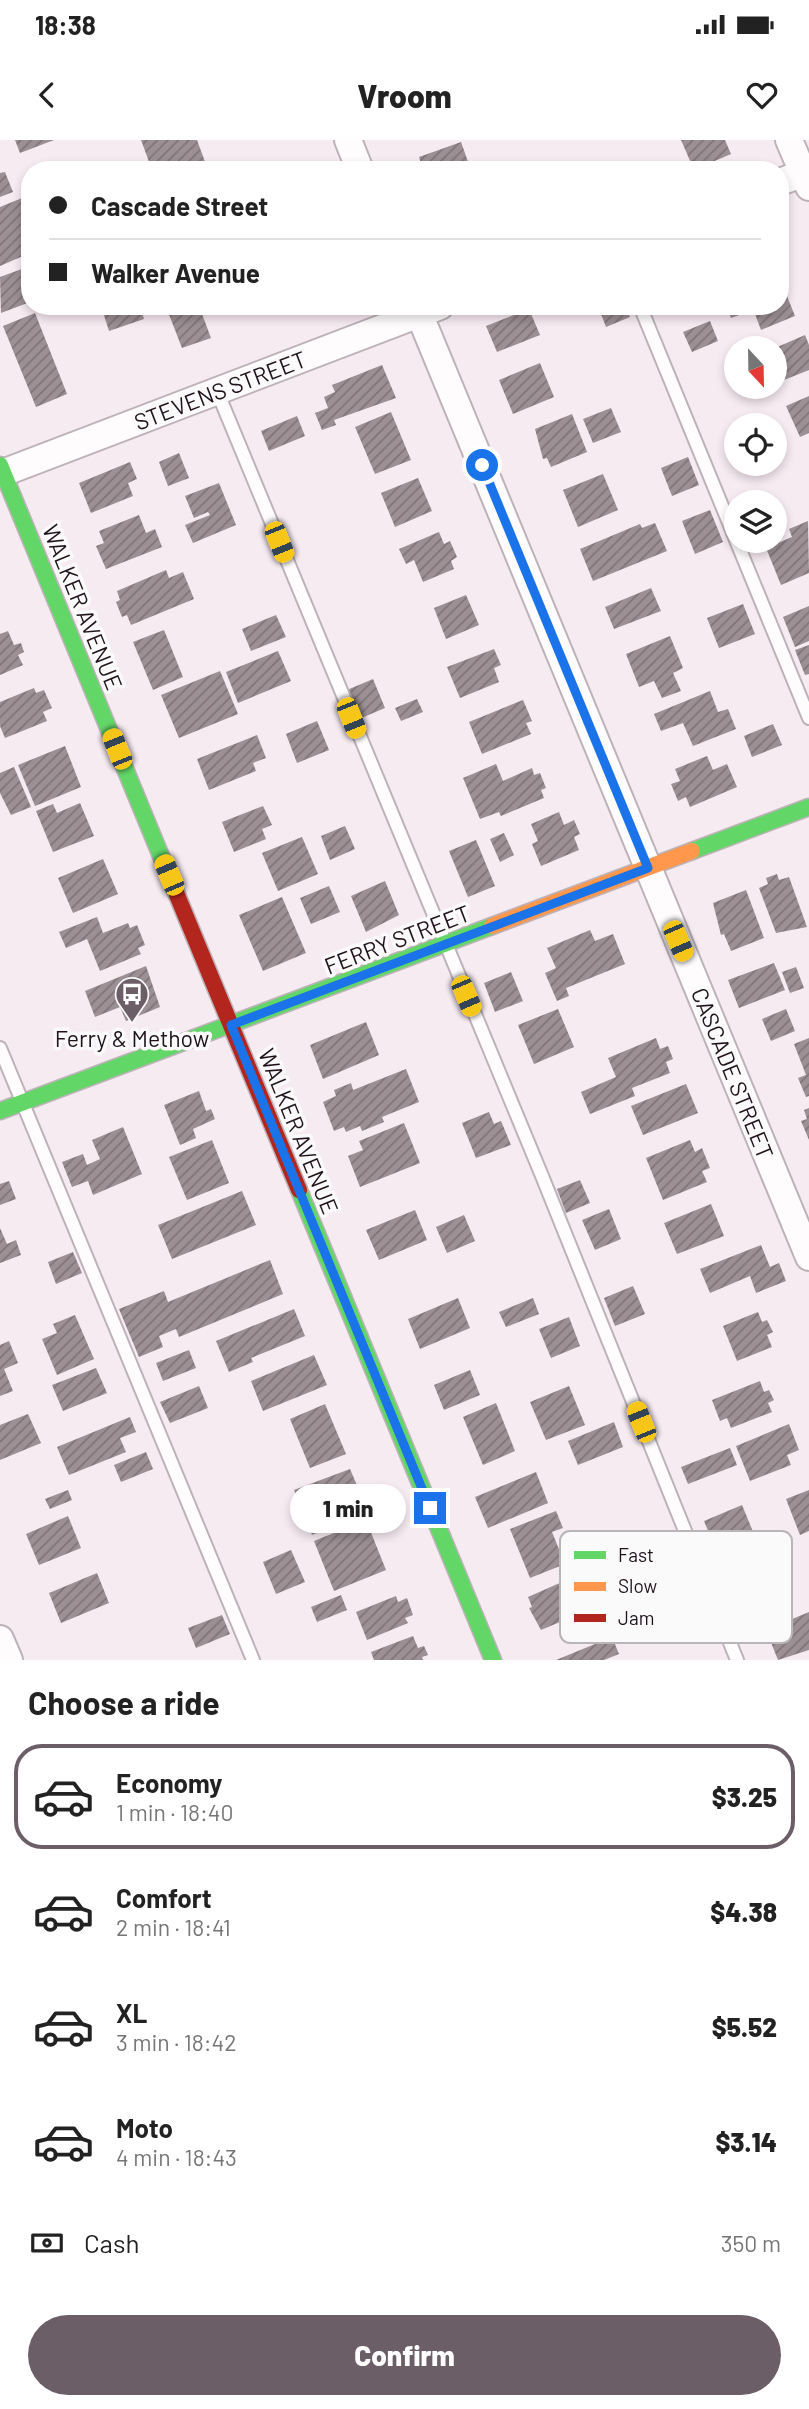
<!DOCTYPE html>
<html lang="en">
<head>
<meta charset="utf-8">
<style>
  body { margin:0; font-family:Barlow,sans-serif; background:#f2f2f2; color:#222; height:100vh; display:flex; flex-direction:column; font-size:26px; white-space:nowrap }
  * { box-sizing:border-box; margin:0 }
  p { font-size:23px; color:#767676 }
  .icon { flex:none; width:38px; height:38px; fill:none; stroke:currentColor; stroke-width:2; stroke-linecap:round; stroke-linejoin:round }
  .map { position:relative; height:1520px; overflow:hidden }
  .side { display:flex; flex-direction:column; background:#fff; flex:1 }
  .side>* { flex:none }
  .banner { position:absolute; left:21px; top:21px; width:768px; height:154px; border-radius:28px; box-shadow:0 4px 10px #0003; display:grid; align-content:center; height:154px; padding:0 28px; background:#fff }
  .needle { width:46px; rotate:158deg }
  .fabs { position:absolute; left:724px; top:196px; display:grid; gap:14px }
  .fabs a { display:grid; place-items:center; width:63px; height:63px; border-radius:50%; background:#fff; box-shadow:0 4px 10px #0003; font-size:35px }
  .end { position:absolute; width:32px; height:32px; margin:-16px; border:9px solid #1a73e8; background:#fff; box-shadow:0 0 0 4px #fff }
  .from { border-radius:50% }
  .bubble { position:absolute; height:49px; border-radius:24px; background:#fff; box-shadow:0 4px 10px #0003; font-size:23px; font-weight:800; line-height:49px; text-align:center }
  .car { position:absolute; width:21px; height:42px; margin:-21px -10px; border-radius:9px; box-shadow:0 0 5px 2px #0007; background:linear-gradient(#f5c518 24%,#345 0 40%,#f5c518 0 76%,#345 0 86%,#f5c518 0) }
  .banner b { display:flex; align-items:center; gap:24px; height:66px; font-size:26px }
  .banner b+b { border-top:2px solid #e0e0e0 }
  .banner i { width:18px; height:18px; background:#222 }
  ul { padding:0; list-style:none }
  li { display:flex; align-items:center; gap:21px; height:105px; margin:0 14px 10px; padding:0 14px; border:4px solid transparent; border-radius:28px }
  li div { flex:1 }
  li b { display:block; font-size:26px }
  li em { font-style:normal; font-weight:800 }
  li.on { border-color:#6b5e66 }
  li>.icon { width:63px; height:63px; stroke-width:1.5 }
  h2 { padding:0 28px; font-size:32px; line-height:84px }
  .pay { display:flex; align-items:center; gap:18px; height:77px; padding:0 28px; font-size:26px }
  .pay p { margin-inline-start:auto }
  .primary-button { display:flex; gap:14px; margin-top:auto; padding:14px 28px }
  .primary-button a { flex:1; height:80px; border-radius:42px; background:#6b5e66; color:#fff; font-size:28px; font-weight:800; line-height:80px; text-align:center }
  .status { display:flex; justify-content:space-between; align-items:center; height:49px; padding:0 35px; background:#fff; direction:ltr }
  .status svg { height:19px; fill:currentColor }
  header { display:flex; justify-content:space-between; align-items:center; height:91px; padding:0 28px; background:#fff; font-size:32px; font-weight:800 }
  .map>svg:first-child { display:block }
</style>
</head>
<body>
<div class="status"><b>18:38</b><svg viewBox="0 0 49 12"><path d="M0 12V9h3v3zM5 12V6h3v6zM10 12V3h3v9zM15 12V0h3v12zM26 1h20v11H26zM47 4h2v5h-2z"/></svg></div>
<header><svg class="icon" aria-label="back" viewBox="0 0 24 24"><path d="M15 5l-7 7 7 7"/></svg>Vroom<svg class="icon" aria-label="heart" viewBox="0 0 24 24"><path d="M12 20l-8-8c-3-5 5-10 8-4 3-6 11-1 8 4z"/></svg></header>
<div class="map">
<svg width="809" height="1520" viewBox="0 0 809 1520">
  <defs>
    <pattern id="building-hatch" width="6" height="6" patternUnits="userSpaceOnUse" patternTransform="scale(1.75)"><rect width="6" height="6" fill="#9c9094"/><path d="M-1 1l2-2M0 6l6-6M5 7l2-2" fill="none" stroke="#7f7478"/></pattern>
  </defs>
  <rect width="100%" height="100%" fill="#f7ebf2"/>
  <path fill="url(#building-hatch)" d="M15 0H54L20 13Z
    M141 0H197L208 30H152Z
    M681 0H725L731 14 694 30Z
    M461 2 471 30H423L419 17Z
    M5 32 13 52 0 57V33Z
    M27 56 30 113 0 126V67Z
    M30 126V162L1 173 0 137Z
    M781 141 795 176 761 190 752 166H780Z
    M101 166H140L144 179 109 191Z
    M184 166H199L211 198 182 208 168 172Z
    M598 166H626L630 177 606 187Z
    M726 166H744L747 172 731 178Z
    M529 169 540 195 497 212 486 186Z
    M35 173 67 254 36 267 3 186Z
    M710 181 718 201 692 212 683 192Z
    M805 195 809 205V230L784 240 781 233 775 235V208Z
    M540 223 554 257 513 274 499 240Z
    M382 225 396 258 334 280 336 285 322 290 315 273 328 268 324 257 335 252 332 245Z
    M809 256V293L800 297 786 266Z
    M611 268 621 292 593 303 583 279Z
    M391 272 411 320 375 334 355 287Z
    M572 274 587 312 551 327 547 318 543 319 535 289Z
    M297 276 305 296 269 311 261 291Z
    M179 313 189 338 168 346 159 322Z
    M688 317 699 345 672 356 661 328Z
    M130 322 137 339 128 343 133 356 91 373 79 343Z
    M603 334 618 370 578 387 563 350Z
    M418 338 432 371 395 387 381 353Z
    M219 343 236 385 193 403 185 385 210 375 208 372 194 378 185 356Z
    M710 370 723 402 695 414 682 381Z
    M139 375 146 393 155 389 162 407 106 429 96 406 104 403 99 391Z
    M808 381 809 433 781 445 766 408 792 397 789 389Z
    M655 383 667 411 593 441 580 409 640 384 642 388Z
    M439 392 444 404 450 401 457 417 451 421 454 429 423 442 414 420 406 424 399 409Z
    M166 430 169 438 183 432 194 459 131 485 127 475 122 477 116 462 120 460 117 451Z
    M651 448 661 471 614 489 605 467Z
    M466 455 479 485 446 499 434 468Z
    M743 464 755 494 719 508 707 478Z
    M809 466V501L795 507 783 477Z
    M276 475 286 497 251 511 242 489Z
    M164 490 183 537 153 550 133 502Z
    M8 491 14 505 21 503 24 512 18 515 23 525 0 535V494Z
    M670 496 683 528 673 533 681 551 662 558 654 541 639 547 626 514Z
    M809 505V534L805 535 795 510Z
    M494 509 501 525 494 528 499 542 460 558 447 527Z
    M278 511 291 541 238 563 226 532Z
    M220 531 238 574 179 598 161 555Z
    M373 539 385 568 359 579 347 550Z
    M34 548 36 553 44 550 52 568 43 572 47 581 5 598 0 586V562Z
    M710 551 718 572 728 569 736 589 693 606 683 583 661 591 654 574Z
    M417 559 423 572 401 581 395 568Z
    M523 560 532 581 526 583 531 594 482 614 469 582Z
    M317 581 329 610 297 623 286 594Z
    M773 584 782 605 752 617 744 596Z
    M257 595 266 618 253 623 256 631 209 650 197 619Z
    M65 606 81 647 35 666 18 625Z
    M707 616 713 630 727 624 737 647 690 667 686 657 678 661 671 644 680 641 675 629Z
    M496 624 503 641 532 628 534 635 540 633 546 648 541 650 544 658 501 676 499 672 480 679 463 638Z
    M14 627 31 667 11 675 0 653V633Z
    M80 663 94 696 53 712 36 671 53 664 57 673Z
    M263 666 272 685 262 689 266 699 234 712 222 682Z
    M559 672 564 685 574 680 580 694 574 697 579 710 541 726 532 704 538 701 531 684Z
    M345 686 355 709 330 720 321 696Z
    M504 693 514 715 500 722 490 699Z
    M302 697 318 734 278 751 262 713Z
    M476 700 495 746 468 757 449 711Z
    M103 719 118 754 73 773 58 738Z
    M777 734 779 740 789 737 807 787 776 793 759 748 768 744 766 738Z
    M385 741 399 775 366 792 351 756Z
    M329 746 340 772 311 784 300 758Z
    M746 750 764 798 731 811 724 794 721 795 713 763Z
    M282 757 306 813 263 831 239 775Z
    M97 777 103 793 128 783 130 788 137 785 145 805 138 808 141 814 100 831 87 799 66 808 59 792Z
    M590 790 595 801 613 794 625 824 566 848 569 856 557 861 545 833 556 828 547 808Z
    M774 823 785 850 739 868 728 840Z
    M146 826 160 867 126 881 120 867 95 877 85 851Z
    M796 827 804 848 790 853 782 832Z
    M511 832 523 861 495 872 484 843Z
    M558 869 574 907 534 924 518 885Z
    M786 869 795 891 771 901 762 879Z
    M366 882 379 915 323 939 310 905Z
    M656 898 660 909 668 906 673 919 666 922 670 933 632 948 635 956 590 974 581 952 616 937 608 918Z
    M809 898V956L806 957 798 938 806 935 794 904Z
    M406 929 419 962 382 977 384 982 362 991 360 986 346 992 344 987 334 991 323 962 336 956 334 950 351 943 353 950Z
    M686 944 698 973 643 995 631 966Z
    M199 951 206 971 211 969 215 979 193 989 196 998 180 1005 164 965Z
    M809 968V1000L801 981 807 979 804 970Z
    M489 972 494 984 501 981 511 1005 476 1018 462 983Z
    M404 983 420 1023 360 1047 348 1016 363 1010 359 1001Z
    M123 987 142 1034 93 1055 88 1041 72 1047 62 1022 83 1014 87 1025 100 1019 92 1000Z
    M212 1000 229 1043 187 1060 169 1017Z
    M690 1000 695 1012 702 1008 710 1028 702 1031 707 1042 663 1060 646 1018Z
    M580 1040 590 1063 566 1073 557 1049Z
    M9 1041 16 1059 0 1065V1044Z
    M242 1051 256 1085 172 1119 158 1085Z
    M711 1064 724 1096 677 1114 664 1083Z
    M609 1069 621 1099 595 1110 582 1080Z
    M415 1070 427 1100 379 1120 366 1090Z
    M464 1075 475 1101 447 1113 436 1087Z
    M0 1088 7 1104 16 1100 21 1115 0 1123Z
    M761 1105 770 1127 779 1123 786 1141 756 1153 750 1136 710 1153 700 1129Z
    M73 1112 82 1133 56 1144 48 1122Z
    M270 1120 283 1154 179 1197 176 1189 159 1196 163 1207 139 1217 119 1169 164 1151 168 1162Z
    M633 1146 645 1174 615 1186 604 1158Z
    M458 1158 470 1188 420 1209 408 1179Z
    M533 1158 539 1174 506 1187 499 1172Z
    M294 1169 305 1196 251 1218 253 1222 229 1232 216 1201Z
    M758 1172 762 1182 767 1180 773 1192 767 1195 772 1207 737 1221 723 1186Z
    M75 1175 94 1219 57 1235 42 1199 57 1193 53 1184Z
    M569 1177 580 1206 551 1218 539 1189Z
    M9 1201 18 1223 4 1229 13 1251 0 1256V1205Z
    M189 1210 196 1228 163 1241 156 1223Z
    M314 1215 327 1245 263 1271 251 1241Z
    M96 1228 107 1253 63 1271 52 1245Z
    M470 1230 480 1255 444 1270 434 1245Z
    M760 1241 764 1252 769 1250 774 1260 768 1263 772 1272 731 1288 727 1278 720 1281 712 1260Z
    M199 1246 208 1268 170 1283 160 1262Z
    M569 1246 585 1285 546 1300 530 1262Z
    M496 1263 515 1311 483 1325 463 1277Z
    M325 1264 346 1314 310 1328 290 1279Z
    M28 1274 41 1303 0 1320V1285Z
    M130 1277 136 1292 120 1298 126 1312 69 1335 57 1307Z
    M614 1282 623 1307 578 1325 568 1301Z
    M789 1284 799 1310 787 1315 791 1325 750 1341 736 1306Z
    M730 1308 737 1325 688 1344 681 1327Z
    M146 1312 153 1329 121 1342 114 1325Z
    M350 1329 365 1364 358 1366 361 1375 312 1395 294 1350Z
    M536 1332 548 1363 488 1388 475 1357Z
    M68 1350 72 1360 50 1369 45 1359Z
    M809 1350V1391L800 1395 786 1359Z
    M742 1365 754 1394 716 1410 704 1381Z
    M556 1371 563 1388 552 1392 565 1424 530 1438 510 1389Z
    M68 1376 81 1408 39 1425 26 1394Z
    M366 1380 386 1430 334 1451 314 1401Z
    M291 1410 305 1442 276 1454 263 1422Z
    M97 1433 109 1463 61 1483 49 1453Z
    M562 1442 577 1486 564 1491 560 1482 541 1490 529 1468 532 1467 528 1457Z
    M341 1455 347 1470 317 1482 311 1467Z
    M396 1456 398 1462 407 1458 413 1475 405 1478 408 1483 367 1500 356 1472Z
    M809 1472V1510L778 1520 766 1490Z
    M222 1475 230 1494 196 1508 188 1488Z
    M413 1496 418 1508 424 1506 428 1515 422 1517 423 1520H374L371 1512Z
    M612 1497 619 1514 604 1520H556Z"/>
  <g fill="none" stroke-linecap="round" stroke-linejoin="round">
    <defs>
      <path id="lane" d="M640 166 809 578
        M217 251 542 1036 737 1520
        M0 908 253 1520"/>
      <path id="street" d="M348 0 360 30
        M789 0 809 47
        M780 42 809 31
        M416 166 809 1117
        M0 334 440 166
        M0 1499 9 1520"/>
      <path id="fast" d="M0 325 177 755
        M692 711 809 667
        M0 971 492 786
        M299 1050 493 1520"/>
      <path id="slow" d="M492 786 692 711"/>
      <path id="jam" d="M177 755 299 1050"/>
    </defs>
    <use href="#lane" stroke="#beb2b9" stroke-width="16"/>
    <use href="#street" stroke="#beb2b9" stroke-width="30"/>
    <use href="#fast" stroke="#beb2b9" stroke-width="19"/>
    <use href="#slow" stroke="#beb2b9" stroke-width="19"/>
    <use href="#jam" stroke="#beb2b9" stroke-width="19"/>
    <use href="#lane" stroke="#fefcfd" stroke-width="12"/>
    <use href="#street" stroke="#fefcfd" stroke-width="26"/>
    <use href="#fast" stroke="#63d668" stroke-width="16"/>
    <use href="#slow" stroke="#ff974d" stroke-width="16"/>
    <use href="#jam" stroke="#b3261e" stroke-width="16"/>
  </g>
  <g fill="none" stroke-linecap="round" stroke-linejoin="round">
    <path stroke="#1a73e8" stroke-width="9" d="M430 1368 231 885 648 728 482 325"/>
  </g>
  <defs>
    <symbol id="bus-pin" viewBox="-11 -11 22 30"><path d="M0 17L-7.5 6A9.5 9.5 0 1 1 7.5 6Z" fill="#6b5e66" stroke="#fafafa"/><path d="M-5-6H5V4H4V6H2V4H-2V6H-4V4H-5ZM-3.5-4V0h7V-4ZM-3.5 1.2v1.5H-2V1.2ZM2 1.2v1.5H3.5V1.2Z" fill="#fff"/></symbol>
  </defs>
  <g fill-rule="evenodd">
    <use href="#bus-pin" x="113" y="835" width="38" height="52"/>
  </g>
  <g text-anchor="middle" dominant-baseline="central" stroke-width="7" stroke-linejoin="round" paint-order="stroke">
    <g font-size="23" fill="#1f121a" stroke="#fafafa">
      <text transform="translate(220 250) rotate(-21)">STEVENS STREET</text>
      <text transform="translate(83 467) rotate(68)">WALKER AVENUE</text>
      <text transform="translate(397 799) rotate(-21)">FERRY STREET</text>
      <text transform="translate(733 933) rotate(68)">CASCADE STREET</text>
      <text transform="translate(299 991) rotate(68)">WALKER AVENUE</text>
    </g>
    <g font-size="23" fill="#1f121a" stroke="#fafafa">
      <text x="132" y="898">Ferry &amp; Methow</text>
    </g>
  </g>
  <rect x="560" y="1391" width="232" height="112" rx="10" fill="#fafafa" stroke="#b8b4b7" stroke-width="2"/>
  <rect x="574" y="1411" width="32" height="8" fill="#63d668"/>
  <rect x="574" y="1442" width="32" height="9" fill="#ff974d"/>
  <rect x="574" y="1474" width="32" height="8" fill="#b3261e"/>
  <g font-size="19" fill="#1f121a">
    <text x="618" y="1422">Fast</text>
    <text x="618" y="1453">Slow</text>
    <text x="618" y="1485">Jam</text>
  </g>
</svg>
<div class="fabs">
<a><svg class="needle" viewBox="-14 -14 28 28"><path d="M0-13l5 13h-10z" fill="#e53935"/><path d="M0 13l5-13h-10z" fill="#767676"/></svg></a>
<a><svg class="icon" aria-label="locate" viewBox="0 0 24 24"><circle cx="12" cy="12" r="6"/><path d="M12 2v4M12 18v4M2 12h4M18 12h4"/></svg></a>
<a><svg class="icon" aria-label="layers" viewBox="0 0 24 24"><path d="M12 4l9 5-9 5-9-5zM3 14l9 5 9-5"/></svg></a>
</div>
<i class="end from" style="left:482px;top:325px"></i>
<i class="end" style="left:430px;top:1368px"></i>
<div class="bubble" style="left:290px;top:1344px;width:116px">1 min</div>
<i class="car" style="left:279px;top:402px;rotate:158deg"></i>
<i class="car" style="left:351px;top:578px;rotate:158deg"></i>
<i class="car" style="left:117px;top:609px;rotate:338deg"></i>
<i class="car" style="left:169px;top:735px;rotate:337deg"></i>
<i class="car" style="left:678px;top:801px;rotate:157deg"></i>
<i class="car" style="left:466px;top:856px;rotate:157deg"></i>
<i class="car" style="left:641px;top:1282px;rotate:338deg"></i>
<div class="banner">
<b><i class="from"></i>Cascade Street</b>
<b><i></i>Walker Avenue</b>
</div>
</div>
<section class="side">
<h2>Choose a ride</h2>
<ul>
<li class="on"><svg class="icon" aria-label="car" viewBox="0 0 24 24"><path d="M5 17H2v-5l4-1 3-4h7l3 4 3 1v5h-3M9 17h6M6 11h13"/><circle cx="7" cy="17" r="2"/><circle cx="17" cy="17" r="2"/></svg><div><b>Economy</b><p>1 min · 18:40</p></div><em>$3.25</em></li>
<li><svg class="icon" aria-label="car" viewBox="0 0 24 24"><path d="M5 17H2v-5l4-1 3-4h7l3 4 3 1v5h-3M9 17h6M6 11h13"/><circle cx="7" cy="17" r="2"/><circle cx="17" cy="17" r="2"/></svg><div><b>Comfort</b><p>2 min · 18:41</p></div><em>$4.38</em></li>
<li><svg class="icon" aria-label="car" viewBox="0 0 24 24"><path d="M5 17H2v-5l4-1 3-4h7l3 4 3 1v5h-3M9 17h6M6 11h13"/><circle cx="7" cy="17" r="2"/><circle cx="17" cy="17" r="2"/></svg><div><b>XL</b><p>3 min · 18:42</p></div><em>$5.52</em></li>
<li><svg class="icon" aria-label="car" viewBox="0 0 24 24"><path d="M5 17H2v-5l4-1 3-4h7l3 4 3 1v5h-3M9 17h6M6 11h13"/><circle cx="7" cy="17" r="2"/><circle cx="17" cy="17" r="2"/></svg><div><b>Moto</b><p>4 min · 18:43</p></div><em>$3.14</em></li>
</ul>
<div class="pay"><svg class="icon" aria-label="cash" viewBox="0 0 24 24"><path d="M3 7h18v10H3z"/><circle cx="12" cy="12" r="2"/></svg>Cash<p>350 m</p></div>
<div class="primary-button"><a>Confirm</a></div>
</section>
</body>
</html>
